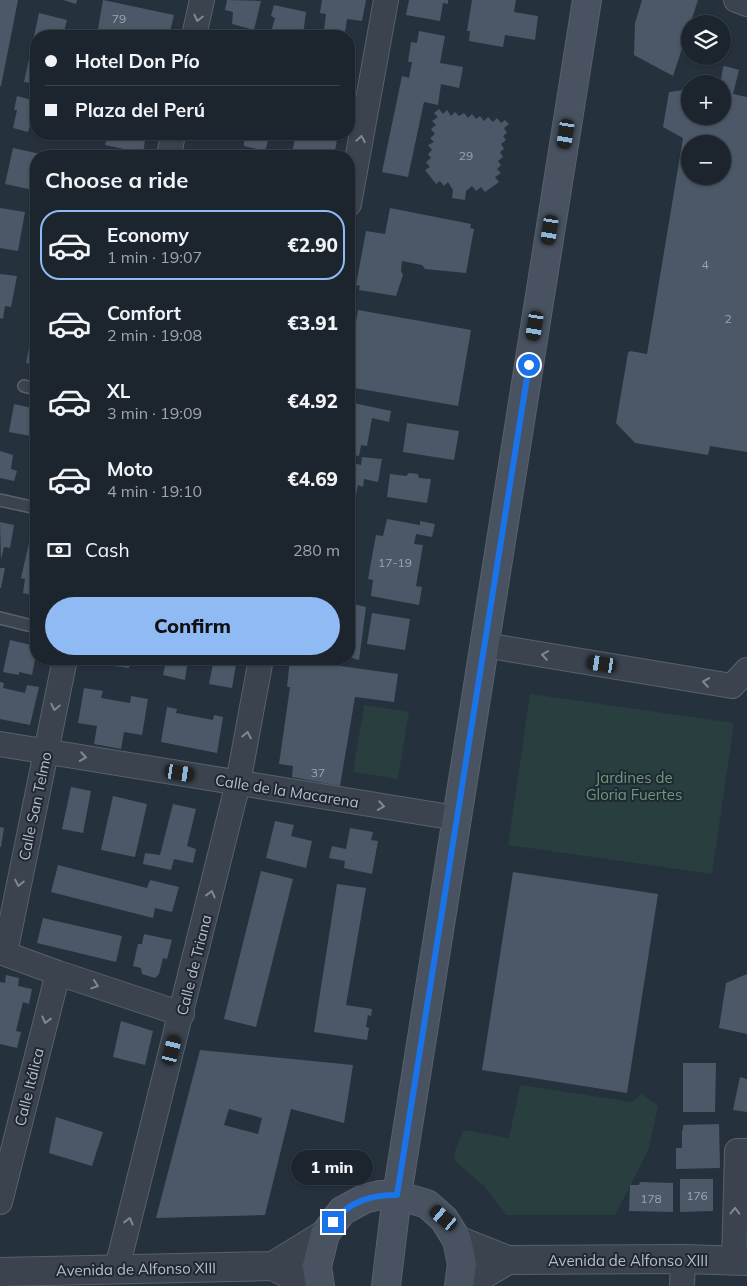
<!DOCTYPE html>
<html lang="en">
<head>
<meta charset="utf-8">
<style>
  body { margin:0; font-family:Mulish,sans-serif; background:#29313a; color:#f1f3f6; height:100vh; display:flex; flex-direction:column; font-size:19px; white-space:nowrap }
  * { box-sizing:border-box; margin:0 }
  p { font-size:16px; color:#a0a5aa }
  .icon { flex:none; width:28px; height:28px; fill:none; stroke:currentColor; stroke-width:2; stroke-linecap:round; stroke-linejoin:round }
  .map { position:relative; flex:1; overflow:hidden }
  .details { position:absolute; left:30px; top:150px; width:325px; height:515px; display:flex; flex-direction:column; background:#1c252e; border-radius:20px; box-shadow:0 1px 4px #0004,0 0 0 1px #3a424a }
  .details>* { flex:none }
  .banner { position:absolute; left:30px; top:30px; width:325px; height:110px; border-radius:20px; box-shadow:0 1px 4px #0004,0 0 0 1px #3a424a; display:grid; align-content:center; height:110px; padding:0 15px; background:#1c252e }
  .fabs { position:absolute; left:681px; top:15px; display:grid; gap:10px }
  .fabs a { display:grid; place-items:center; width:50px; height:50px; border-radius:50%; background:#1c252e; box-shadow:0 1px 4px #0004,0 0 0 1px #3a424a; font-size:25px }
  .end { position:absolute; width:22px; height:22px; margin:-11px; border:6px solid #1a73e8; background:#fff; box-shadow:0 0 0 2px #fff }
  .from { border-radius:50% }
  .bubble { position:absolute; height:35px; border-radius:18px; background:#1c252e; box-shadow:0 1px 4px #0004,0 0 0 1px #3a424a; font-size:16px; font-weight:800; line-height:35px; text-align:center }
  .car { position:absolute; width:15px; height:30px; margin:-15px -8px; border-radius:6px; box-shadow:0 0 4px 1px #0007; background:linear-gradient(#222 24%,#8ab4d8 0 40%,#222 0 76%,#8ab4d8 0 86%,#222 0) }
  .banner b { display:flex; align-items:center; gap:18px; height:48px; font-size:19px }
  .banner b+b { border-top:1px solid #3a424a }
  .banner i { width:12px; height:12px; background:#f1f3f6 }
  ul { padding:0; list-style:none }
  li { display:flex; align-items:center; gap:15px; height:70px; margin:0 10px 8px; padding:0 5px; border:2px solid transparent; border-radius:20px }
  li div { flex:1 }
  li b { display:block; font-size:19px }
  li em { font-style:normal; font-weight:800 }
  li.selected { border-color:#90baf4 }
  li>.icon { width:45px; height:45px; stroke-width:1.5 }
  h2 { padding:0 15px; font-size:22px; line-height:60px }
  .pay { display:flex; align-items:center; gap:12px; height:55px; padding:0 15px; font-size:19px }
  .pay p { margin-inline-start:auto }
  .button { display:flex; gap:10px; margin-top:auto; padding:10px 15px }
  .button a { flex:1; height:58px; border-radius:30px; background:#90baf4; color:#111; font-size:20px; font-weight:800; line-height:58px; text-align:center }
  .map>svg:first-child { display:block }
</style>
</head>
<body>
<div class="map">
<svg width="747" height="1286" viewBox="0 0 747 1286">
  <rect width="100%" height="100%" fill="#26313e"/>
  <path fill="#283e3f" d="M530 694 734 723 712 874 508 845Z
    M364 705 409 712 398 779 353 772Z
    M520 1085 632 1102 642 1094 658 1106 648 1151 615 1215H506L485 1187 454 1160 455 1151 463 1130 509 1138Z"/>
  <path fill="#4c5867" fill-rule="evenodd" d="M0 0H18L1 86H0Z
    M63 0H77L76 4Z
    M103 0 174 15 169 36H143V35L125 31V35L98 29Z
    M227 0 261 1 254 30 232 24 233 12 225 10Z
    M322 0H366L362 21 347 19 345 33 324 30 326 14 320 13Z
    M409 0H448V4L443 3 440 21 406 15Z
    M472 0H516L514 12 538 16 535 40 505 35 503 47 469 41 470 31H467Z
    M642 0H698L673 76 634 55 635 23Z
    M274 5 306 12 303 35 286 32 285 36H283L271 32 275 18 271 16Z
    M39 13 67 20 63 36H36V84L24 82Z
    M419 31 445 36 440 63 463 67 459 88 441 84 438 105 424 102 408 177 382 172 402 76 409 78 412 62H408L411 42 417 43Z
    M725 66 739 70 733 94 747 97V452L710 446 708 455 635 443 616 423 628 353 630 351 647 354 683 138 663 127 669 92 690 89V116H722V84L721 80 723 67ZM690 144H722V176H690Z
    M693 79 714 83 713 84H692Z
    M17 96 36 101V127L30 125 28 132 13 128 17 110H14Z
    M439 109 443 114 447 110 451 116 455 112 459 116 464 113 468 118 472 114 476 119 480 116 484 121 488 117 493 122 497 118 501 123 505 120 509 124 504 128 507 133 503 136 506 140 501 144 504 149 500 152 503 157 498 161 501 165 497 169 501 173 495 177 499 182 485 192 481 187 476 191 472 186 466 191 465 200 452 198 453 190 448 182 444 186 440 181 436 184 425 170 430 167 426 162 431 158 428 154 432 150 428 145 434 142 430 138 435 134 431 129 436 125 432 121 438 117 434 113Z
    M108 134H146L143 153 105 145Z
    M200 134H223L222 141 199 137Z
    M224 134H270L265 151 244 146V140Z
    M296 134H338L334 156H309L292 153Z
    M13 148 41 154 40 156H36V176L33 190 5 184Z
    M0 208 25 212 18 251 0 248Z
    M390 208 471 224 470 228 474 229 466 273 425 269 422 265 402 261 401 271 403 275 396 296 359 290 360 286 356 285 366 231 385 234Z
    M0 274 17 276 11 307 5 306 3 319 0 318Z
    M358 310 471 330 458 406 349 387V362Z
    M35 318H36V365L26 363Z
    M349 402 391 411 389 422 372 418 367 446 361 445 359 456 349 454Z
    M14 404 36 409V437L9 432Z
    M407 423 459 431 454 460 403 452Z
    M0 451 13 455 11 469 17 471 14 481 0 478Z
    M362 457 382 459 378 482 364 479 363 487 358 485 356 495 349 493V462L361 465Z
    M409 473 418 474 419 478 431 479 427 503 387 497 390 474 406 476Z
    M35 477H36V489L33 488Z
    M349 512 354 513 350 538H349Z
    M387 519 420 525V521L435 524 432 537 416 534 414 544 423 545 416 586 422 587 419 605 371 596 373 580 368 579 376 535 383 536Z
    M0 522 14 525 10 548 4 547 1 560Z
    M35 534H36V596L23 593 25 579 21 578 29 543 33 544Z
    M0 568H5L1 588H0Z
    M349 603 366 607 359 660 349 657Z
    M372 613 410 619 405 650 367 644Z
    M10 640 36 646V654L32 675 19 672V675L3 672Z
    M92 659H131L129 668 91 663Z
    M160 659H188L185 680 163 675 165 666 158 665Z
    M214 659H237L232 688 209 684Z
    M290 659 398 674 394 702 355 697 340 786 292 777 293 766 279 764 290 687H287Z
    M0 682 4 683 3 688 25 693 27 685 39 687 30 725 0 719Z
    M84 688 103 691 101 698 130 703 131 696 148 699 142 735 124 732 121 749 94 744 97 726 78 723Z
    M167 707 177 709 176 713 213 720 214 715 223 717 217 753 161 742Z
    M71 787 91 791 83 833 62 829Z
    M113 796 147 804 135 857 101 850Z
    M173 804 196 809 187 846 196 849 193 863 174 859 171 870 143 864 145 853 160 855Z
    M275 821 294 825 291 836 312 841 306 868 266 858Z
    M0 827 4 828 1 847H0Z
    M350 828 373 832 371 840 378 841 372 874 344 868 345 861 329 858 332 846 346 849Z
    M58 865 147 888 150 880 179 887 172 912 155 908 153 918 51 892Z
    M261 871 293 879 256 1027 224 1019Z
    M513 872 658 894 627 1093 482 1070Z
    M337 884 366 888 346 1005 372 1009 371 1016 368 1015 366 1027 369 1028 367 1040 314 1032Z
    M43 918 122 936 116 962 37 943Z
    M144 934 172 940 167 959 163 958 159 974 155 978 142 974 141 968 133 966 138 944H142Z
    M747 974V1034L719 1028 726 983Z
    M6 975 19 978 18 986 32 989 29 1004 23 1002 16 1031 21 1032 17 1048 0 1044V982L5 983Z
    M121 1021 153 1031 145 1065 113 1057Z
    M200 1050 353 1065 344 1123 291 1109 265 1215 156 1218ZM229 1109 262 1118 258 1134 224 1125Z
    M683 1063H716L715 1112H683Z
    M740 1077 747 1079V1112L733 1110Z
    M56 1117 103 1132 92 1166 49 1153Z
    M719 1124 720 1168 676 1169V1148H682V1130H683V1125Z
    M680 1179H713V1211L680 1212Z
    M640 1182 673 1183V1212L629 1211 630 1185H639Z"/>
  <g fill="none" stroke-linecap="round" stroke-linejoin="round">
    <defs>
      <path id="service" d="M24 386 36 389
        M0 500 36 508
        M0 618 36 627"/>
      <path id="minor" d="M736 0 747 4
        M194 36 202 0
        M169 156 173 134
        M349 204 386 0
        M484 645 732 686 747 670
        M0 744 456 818
        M0 952 58 973 182 1014
        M5 953 65 659
        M0 1202 58 973
        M734 1260 737 1151H747
        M117 1268 238 783 261 659
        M682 1286 683 1259"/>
      <path id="tertiary" d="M457 1240 508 1260 683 1259 747 1261
        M273 1266 325 1234
        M0 1272 273 1266 312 1286
        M464 1286 508 1260"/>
      <path id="secondary" d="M320 1286 317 1266 325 1234 342 1211 364 1199 380 1195H397L427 1204 444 1219 457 1240 462 1264 459 1286
        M386 1286 397 1195 587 0"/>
    </defs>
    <use href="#service" stroke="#58616c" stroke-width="14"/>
    <use href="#minor" stroke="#58616c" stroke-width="26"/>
    <use href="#tertiary" stroke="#58616c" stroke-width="30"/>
    <use href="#secondary" stroke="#58616c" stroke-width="30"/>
    <use href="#service" stroke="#3a434e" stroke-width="11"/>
    <use href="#minor" stroke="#3a434e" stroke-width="24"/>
    <use href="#tertiary" stroke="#3a434e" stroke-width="28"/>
    <use href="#secondary" stroke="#485261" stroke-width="28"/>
  </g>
  <defs><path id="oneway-chevron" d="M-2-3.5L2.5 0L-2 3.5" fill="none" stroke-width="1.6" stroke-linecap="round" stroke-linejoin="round" transform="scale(1.25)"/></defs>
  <g stroke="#7e8792">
    <use href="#oneway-chevron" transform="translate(198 18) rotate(103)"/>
    <use href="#oneway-chevron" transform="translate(361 139) rotate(-80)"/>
    <use href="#oneway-chevron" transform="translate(545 655) rotate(-171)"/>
    <use href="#oneway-chevron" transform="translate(706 682) rotate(-171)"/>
    <use href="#oneway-chevron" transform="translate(55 707) rotate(102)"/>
    <use href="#oneway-chevron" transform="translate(247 735) rotate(-79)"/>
    <use href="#oneway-chevron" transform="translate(83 757) rotate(9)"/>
    <use href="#oneway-chevron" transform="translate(381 806) rotate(9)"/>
    <use href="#oneway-chevron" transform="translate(19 883) rotate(102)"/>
    <use href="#oneway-chevron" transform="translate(211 894) rotate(-76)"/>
    <use href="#oneway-chevron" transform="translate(95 985) rotate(18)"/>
    <use href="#oneway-chevron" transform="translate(46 1020) rotate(104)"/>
    <use href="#oneway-chevron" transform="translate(735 1211) rotate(-89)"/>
    <use href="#oneway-chevron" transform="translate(129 1221) rotate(-76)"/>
  </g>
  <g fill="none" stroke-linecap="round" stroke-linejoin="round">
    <path stroke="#1a73e8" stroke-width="6" d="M333 1222C350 1201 371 1195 397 1195L529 365"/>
  </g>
  <g text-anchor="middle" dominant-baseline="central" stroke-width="4" stroke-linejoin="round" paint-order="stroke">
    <g font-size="12" fill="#9ca4b0">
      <text x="119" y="18">79</text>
      <text x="466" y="155">29</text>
      <text x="705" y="264">4</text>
      <text x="728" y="318">2</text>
      <text x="395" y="562">17-19</text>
      <text x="318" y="772">37</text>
      <text x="697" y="1195">176</text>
      <text x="651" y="1198">178</text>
    </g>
    <g font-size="15" fill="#6e9977" stroke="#1f2834">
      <text x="634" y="777">Jardines de<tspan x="634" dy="17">Gloria Fuertes</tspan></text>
    </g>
    <g font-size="15" fill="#b6bec9" stroke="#1f2834">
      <text transform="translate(287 791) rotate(9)">Calle de la Macarena</text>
      <text transform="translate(35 806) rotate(-78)">Calle San Telmo</text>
      <text transform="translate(194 965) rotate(-76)">Calle de Triana</text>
      <text transform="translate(29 1087) rotate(-76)">Calle Itálica</text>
      <text x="628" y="1260">Avenida de Alfonso XIII</text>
      <text transform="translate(136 1269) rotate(-1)">Avenida de Alfonso XIII</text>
    </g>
  </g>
</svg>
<div class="fabs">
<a><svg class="icon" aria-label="layers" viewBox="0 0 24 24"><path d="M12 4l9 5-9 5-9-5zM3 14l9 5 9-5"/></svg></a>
<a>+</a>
<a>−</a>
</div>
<i class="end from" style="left:529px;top:365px"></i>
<i class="end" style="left:333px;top:1222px"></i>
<div class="bubble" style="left:291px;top:1150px;width:82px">1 min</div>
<i class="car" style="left:566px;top:134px;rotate:189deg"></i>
<i class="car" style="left:550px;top:230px;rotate:189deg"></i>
<i class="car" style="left:535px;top:326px;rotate:189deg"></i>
<i class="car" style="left:602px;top:664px;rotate:279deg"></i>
<i class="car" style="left:180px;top:773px;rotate:99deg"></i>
<i class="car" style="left:172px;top:1050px;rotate:14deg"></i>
<i class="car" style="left:444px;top:1218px;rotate:310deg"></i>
<div class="banner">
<b><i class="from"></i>Hotel Don Pío</b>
<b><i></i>Plaza del Perú</b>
</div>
<section class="details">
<h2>Choose a ride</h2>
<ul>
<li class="selected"><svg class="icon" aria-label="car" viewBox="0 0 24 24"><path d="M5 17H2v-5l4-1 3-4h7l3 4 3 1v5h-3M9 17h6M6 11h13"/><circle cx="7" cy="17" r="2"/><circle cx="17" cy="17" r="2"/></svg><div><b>Economy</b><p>1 min · 19:07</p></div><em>€2.90</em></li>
<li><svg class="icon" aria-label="car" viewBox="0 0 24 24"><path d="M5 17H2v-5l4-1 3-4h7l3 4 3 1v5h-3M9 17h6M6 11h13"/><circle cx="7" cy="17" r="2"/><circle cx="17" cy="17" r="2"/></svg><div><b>Comfort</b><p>2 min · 19:08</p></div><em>€3.91</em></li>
<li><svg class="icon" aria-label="car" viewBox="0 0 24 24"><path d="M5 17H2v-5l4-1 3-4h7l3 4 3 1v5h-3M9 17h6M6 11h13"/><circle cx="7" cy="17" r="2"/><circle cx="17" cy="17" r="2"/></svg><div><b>XL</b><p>3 min · 19:09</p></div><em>€4.92</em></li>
<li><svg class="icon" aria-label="car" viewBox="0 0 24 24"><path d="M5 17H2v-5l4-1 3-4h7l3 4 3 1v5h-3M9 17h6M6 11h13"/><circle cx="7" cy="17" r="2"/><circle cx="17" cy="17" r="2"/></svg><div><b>Moto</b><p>4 min · 19:10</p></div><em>€4.69</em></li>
</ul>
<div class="pay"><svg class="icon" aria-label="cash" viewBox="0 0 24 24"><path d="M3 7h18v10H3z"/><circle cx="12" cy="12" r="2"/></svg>Cash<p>280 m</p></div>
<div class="button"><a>Confirm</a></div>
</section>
</div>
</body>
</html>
